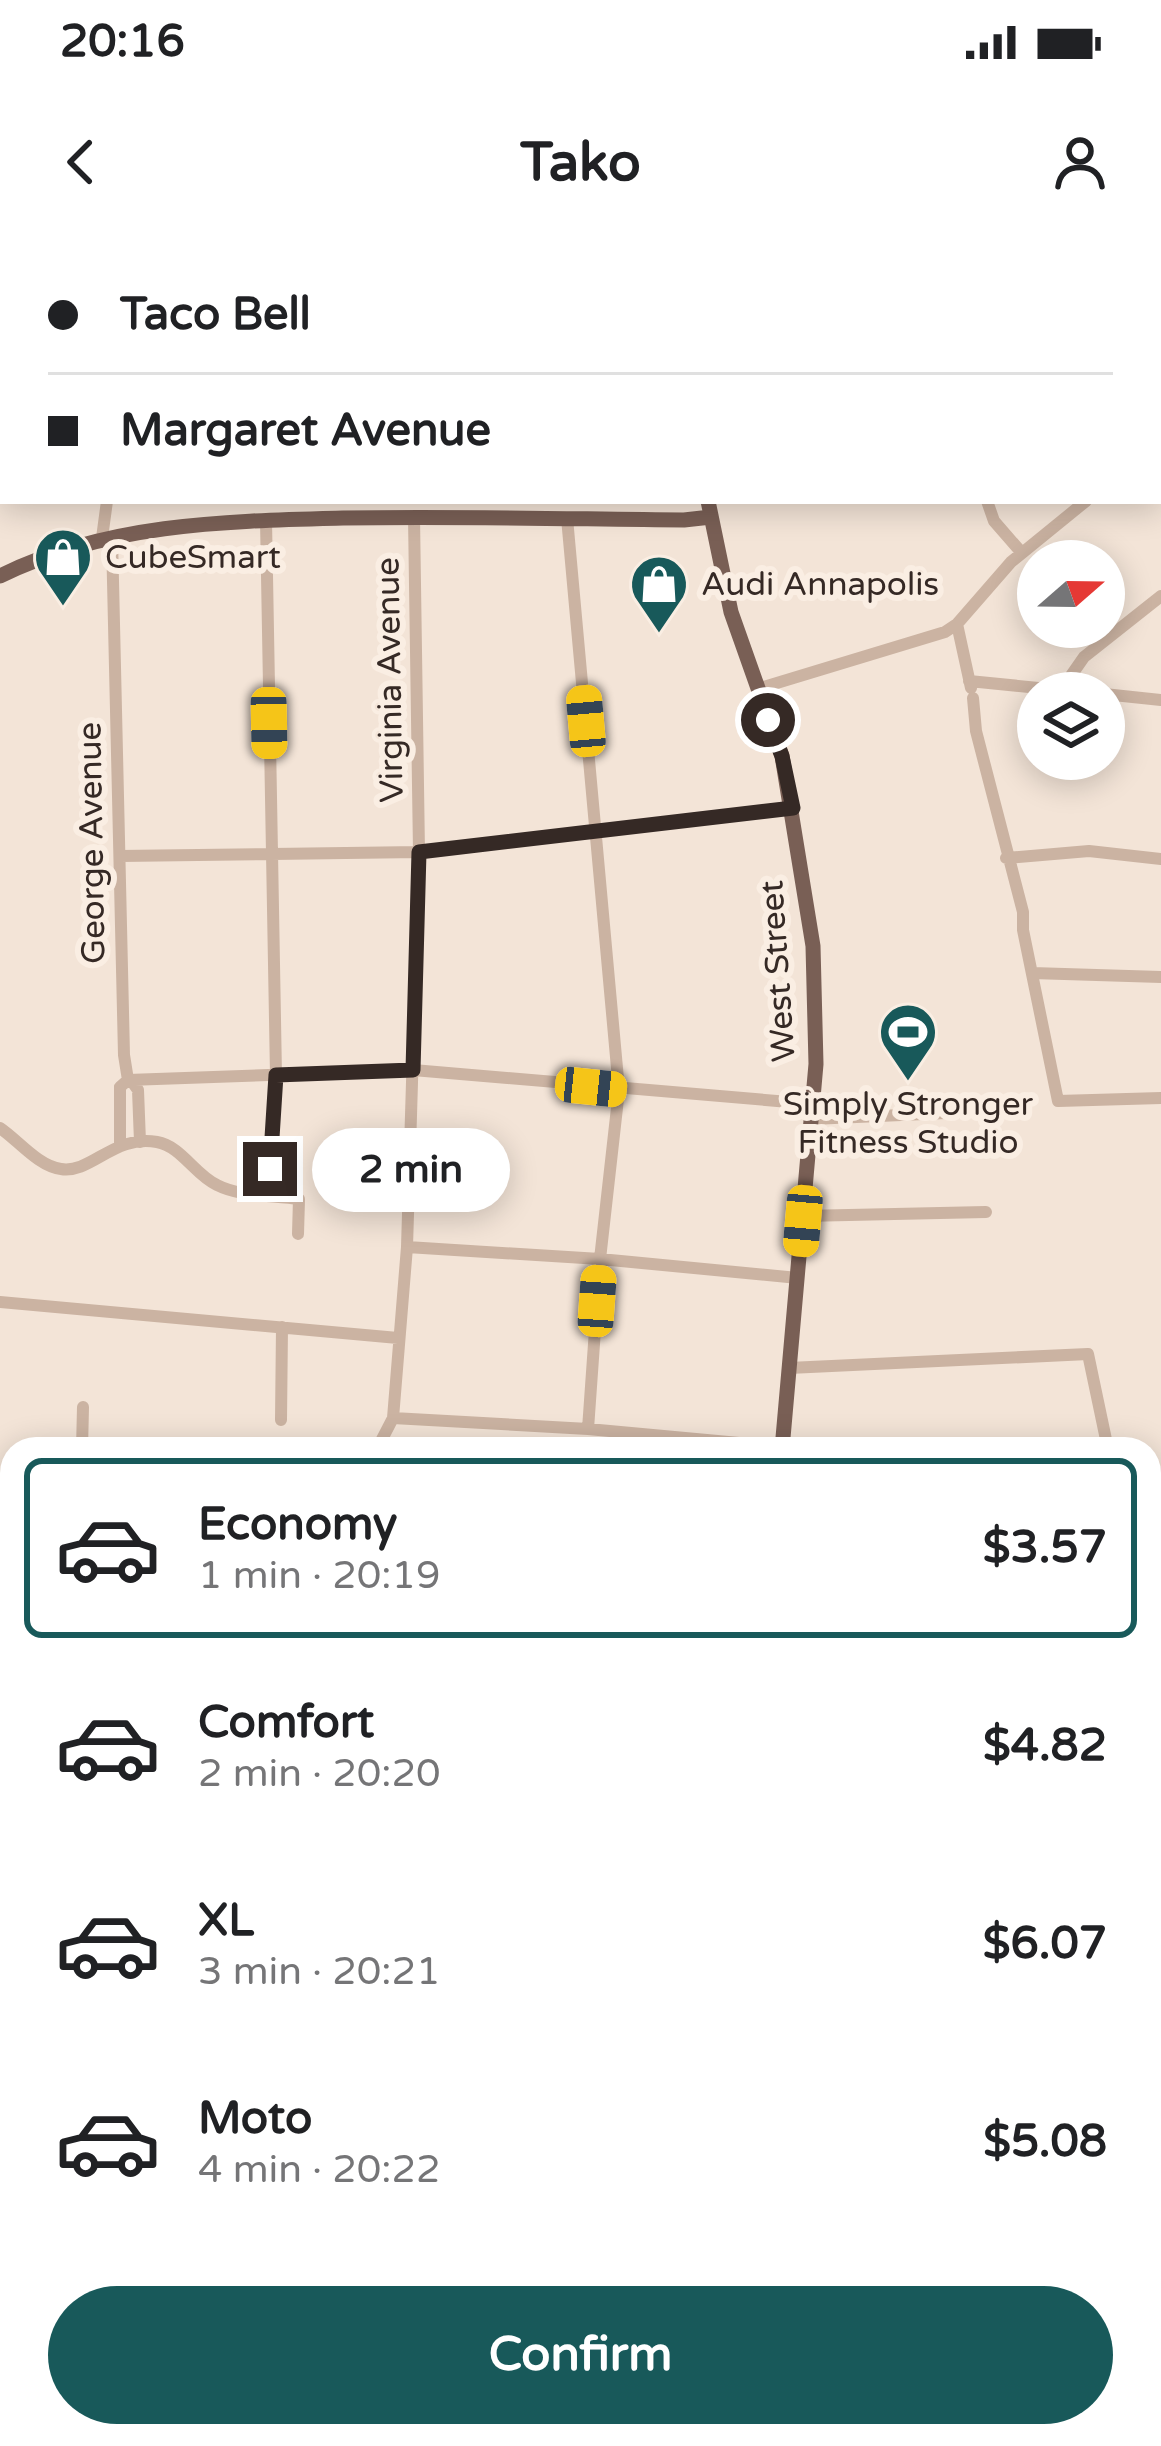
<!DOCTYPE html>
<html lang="en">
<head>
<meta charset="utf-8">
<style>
  body { margin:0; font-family:"Varela Round",sans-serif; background:#f6f6f6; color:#202124; height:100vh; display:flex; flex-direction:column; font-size:45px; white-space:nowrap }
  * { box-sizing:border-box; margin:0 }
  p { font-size:39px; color:#757577 }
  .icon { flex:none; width:66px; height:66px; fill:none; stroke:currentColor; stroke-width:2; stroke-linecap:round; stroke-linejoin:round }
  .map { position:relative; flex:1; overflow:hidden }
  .drawer { position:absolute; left:0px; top:1197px; width:1161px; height:1011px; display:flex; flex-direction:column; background:#fff; border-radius:36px 36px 0 0; box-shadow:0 6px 30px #0003 }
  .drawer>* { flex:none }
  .guide { position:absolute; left:0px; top:0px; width:1161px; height:264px; box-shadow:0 6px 30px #0003; display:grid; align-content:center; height:264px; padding:0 48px; background:#fff }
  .needle { width:78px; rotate:70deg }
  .buttons { position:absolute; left:1017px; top:300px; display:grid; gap:24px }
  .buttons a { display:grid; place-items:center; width:108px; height:108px; border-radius:50%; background:#fff; box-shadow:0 6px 30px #0003; font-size:60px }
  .end { position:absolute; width:54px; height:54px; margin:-27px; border:15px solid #352925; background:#fff; box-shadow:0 0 0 6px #fff }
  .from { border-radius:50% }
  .bubble { position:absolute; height:84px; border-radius:42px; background:#fff; box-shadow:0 6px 30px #0003; font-size:39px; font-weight:700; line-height:84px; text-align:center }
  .car { position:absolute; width:36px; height:72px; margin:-36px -18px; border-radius:15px; box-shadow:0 0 9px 3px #0007; background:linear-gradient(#f5c518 24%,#345 0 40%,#f5c518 0 76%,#345 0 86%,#f5c518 0) }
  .guide b { display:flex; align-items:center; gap:42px; height:114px; font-size:45px }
  .guide b+b { border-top:3px solid #e0e0e0 }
  .guide i { width:30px; height:30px; background:#202124 }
  ul { padding:21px 0 0; list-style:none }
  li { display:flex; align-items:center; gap:36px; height:180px; margin:0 24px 18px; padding:0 24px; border:6px solid transparent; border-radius:18px }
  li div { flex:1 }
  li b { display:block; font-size:45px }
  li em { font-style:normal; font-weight:700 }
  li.current { border-color:#18595a }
  li>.icon { width:108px; height:108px; stroke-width:1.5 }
  .action { display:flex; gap:24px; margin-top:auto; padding:24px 48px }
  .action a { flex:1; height:138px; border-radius:72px; background:#18595a; color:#fff; font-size:48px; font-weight:700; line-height:138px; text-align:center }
  .status { display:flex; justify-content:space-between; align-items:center; height:84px; padding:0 60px; background:#fff; direction:ltr }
  .status svg { height:33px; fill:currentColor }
  header { display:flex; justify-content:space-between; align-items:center; height:156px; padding:0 48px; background:#fff; font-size:54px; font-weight:700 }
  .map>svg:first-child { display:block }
</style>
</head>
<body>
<div class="status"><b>20:16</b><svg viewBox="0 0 49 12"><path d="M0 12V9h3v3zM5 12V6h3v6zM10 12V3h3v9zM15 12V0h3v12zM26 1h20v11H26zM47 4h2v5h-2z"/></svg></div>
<header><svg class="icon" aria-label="back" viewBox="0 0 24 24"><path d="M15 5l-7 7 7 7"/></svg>Tako<svg class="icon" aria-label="person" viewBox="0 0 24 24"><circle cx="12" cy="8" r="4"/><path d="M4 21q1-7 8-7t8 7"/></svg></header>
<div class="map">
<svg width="1161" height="2206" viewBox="0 0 1161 2206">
  <rect width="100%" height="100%" fill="#f3e4d7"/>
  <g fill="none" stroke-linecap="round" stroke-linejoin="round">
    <path stroke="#74b2b1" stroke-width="3" d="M0 1594 2 1603 12 1614
      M0 2116H12
      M35 2206 38 2196"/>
    <path stroke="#cbb3a2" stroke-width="12" d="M935 0V3
      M143 3 144 0
      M1120 3 1121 0
      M0 134H3
      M1158 200 1161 196
      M987 261 994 281 1021 312
      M567 278 619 850 600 1019 588 1189
      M266 280 276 835 270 929
      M102 298 107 261
      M112 298 124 815 128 840 120 847V904
      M957 384 971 448
      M969 441 1089 453
      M757 449 945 392 957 384 1011 322 1086 261
      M1061 450 1084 417 1161 356
      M1104 454 1161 460
      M973 458 976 491 1023 672V690L1058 861 1161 858
      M120 616 419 612 793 568
      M1006 618 1089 611 1161 619
      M1032 733 1161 737
      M128 840 413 830 813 864
      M131 840 138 850 140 902
      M812 879 1013 870
      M0 888C18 900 38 926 61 929 91 934 114 894 157 902 181 906 195 935 217 945 240 957 273 955 299 959L298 994
      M803 976 986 972
      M407 1007 600 1019 798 1038
      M0 1062 398 1098
      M789 1128 1088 1114 1108 1209
      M393 1178 588 1189 782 1207
      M281 1180 282 1087
      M82 1209 83 1167
      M371 1209 378 1207 393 1178 407 1007 419 612 414 277
      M1149 1405 1161 1463
      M1149 1542 1161 1539
      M1149 1696 1161 1694
      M1149 1804 1161 1862
      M1149 1980 1161 1978
      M1149 2186 1161 2181
      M370 2196 372 2206
      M459 2196 461 2206
      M593 2196 594 2206
      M1042 2196 1046 2206
      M1101 2206 1125 2196"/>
    <path stroke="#795f55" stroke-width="15" d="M658 0V3
      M708 261 731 372 782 516 813 706 816 824 782 1209
      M0 336C107 283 226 281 343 278 457 276 571 279 684 280L711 277
      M814 2196 817 2206"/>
  </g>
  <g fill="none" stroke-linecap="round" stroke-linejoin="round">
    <path stroke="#352925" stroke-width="15" d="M270 929 276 835 413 830 419 612 793 568 782 516 768 480"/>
  </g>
  <defs>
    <symbol id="shop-pin" viewBox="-11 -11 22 30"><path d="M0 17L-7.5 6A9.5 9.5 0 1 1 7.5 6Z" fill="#18595a" stroke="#faeee3"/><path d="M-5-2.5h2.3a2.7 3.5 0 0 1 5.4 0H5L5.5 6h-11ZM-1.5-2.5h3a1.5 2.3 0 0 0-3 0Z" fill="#fff"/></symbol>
    <symbol id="stadium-pin" viewBox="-11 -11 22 30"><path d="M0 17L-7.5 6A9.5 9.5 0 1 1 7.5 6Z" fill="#18595a" stroke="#faeee3"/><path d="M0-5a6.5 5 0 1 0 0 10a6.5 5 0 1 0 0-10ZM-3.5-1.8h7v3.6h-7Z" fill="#fff"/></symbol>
  </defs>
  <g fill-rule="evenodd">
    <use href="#shop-pin" x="30" y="284" width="66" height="90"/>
    <use href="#shop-pin" x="626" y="311" width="66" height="90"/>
    <use href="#stadium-pin" x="875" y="759" width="66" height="90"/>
  </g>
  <g text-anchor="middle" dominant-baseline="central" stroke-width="12" stroke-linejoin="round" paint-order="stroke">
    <g font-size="33" fill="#352925" stroke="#faeee3" text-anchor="start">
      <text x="105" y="317">CubeSmart</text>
      <text x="701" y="344">Audi Annapolis</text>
      <text x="908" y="864" text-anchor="middle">Simply Stronger<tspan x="908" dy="38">Fitness Studio</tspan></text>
    </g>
    <g font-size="33" fill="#352925" stroke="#faeee3">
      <text transform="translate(390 440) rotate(-91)">Virginia Avenue</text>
      <text transform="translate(92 603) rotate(-91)">George Avenue</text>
      <text transform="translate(778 731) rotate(-94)">West Street</text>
    </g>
  </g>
</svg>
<div class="buttons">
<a><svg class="needle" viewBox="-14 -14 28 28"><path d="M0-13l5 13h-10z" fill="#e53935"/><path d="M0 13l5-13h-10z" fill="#757577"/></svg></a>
<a><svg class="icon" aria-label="layers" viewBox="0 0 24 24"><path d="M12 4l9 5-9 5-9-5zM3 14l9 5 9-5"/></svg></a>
</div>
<i class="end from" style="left:768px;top:480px"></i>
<i class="end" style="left:270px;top:929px"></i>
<div class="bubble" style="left:312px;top:888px;width:198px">2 min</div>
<i class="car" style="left:586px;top:481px;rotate:355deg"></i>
<i class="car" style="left:269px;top:483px;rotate:179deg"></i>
<i class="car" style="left:591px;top:847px;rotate:96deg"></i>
<i class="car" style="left:803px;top:981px;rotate:185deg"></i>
<i class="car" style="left:597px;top:1061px;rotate:4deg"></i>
<div class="guide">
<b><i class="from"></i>Taco Bell</b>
<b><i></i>Margaret Avenue</b>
</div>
<section class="drawer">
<ul>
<li class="current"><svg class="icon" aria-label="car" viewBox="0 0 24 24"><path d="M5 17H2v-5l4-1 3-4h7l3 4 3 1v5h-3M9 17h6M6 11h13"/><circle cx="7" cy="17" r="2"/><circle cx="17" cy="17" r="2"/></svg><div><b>Economy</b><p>1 min · 20:19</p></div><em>$3.57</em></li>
<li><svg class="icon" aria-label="car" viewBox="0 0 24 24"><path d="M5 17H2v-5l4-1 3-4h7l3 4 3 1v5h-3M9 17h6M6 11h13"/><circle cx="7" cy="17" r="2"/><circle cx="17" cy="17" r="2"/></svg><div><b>Comfort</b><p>2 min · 20:20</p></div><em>$4.82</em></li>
<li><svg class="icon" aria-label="car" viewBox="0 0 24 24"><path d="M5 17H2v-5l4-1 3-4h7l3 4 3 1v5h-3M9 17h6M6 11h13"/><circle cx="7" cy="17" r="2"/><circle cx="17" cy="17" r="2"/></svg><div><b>XL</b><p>3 min · 20:21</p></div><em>$6.07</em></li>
<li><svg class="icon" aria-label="car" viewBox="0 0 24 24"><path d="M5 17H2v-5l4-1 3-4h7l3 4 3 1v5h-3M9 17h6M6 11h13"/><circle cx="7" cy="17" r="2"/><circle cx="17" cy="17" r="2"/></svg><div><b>Moto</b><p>4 min · 20:22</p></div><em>$5.08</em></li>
</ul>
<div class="action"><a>Confirm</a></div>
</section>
</div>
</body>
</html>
